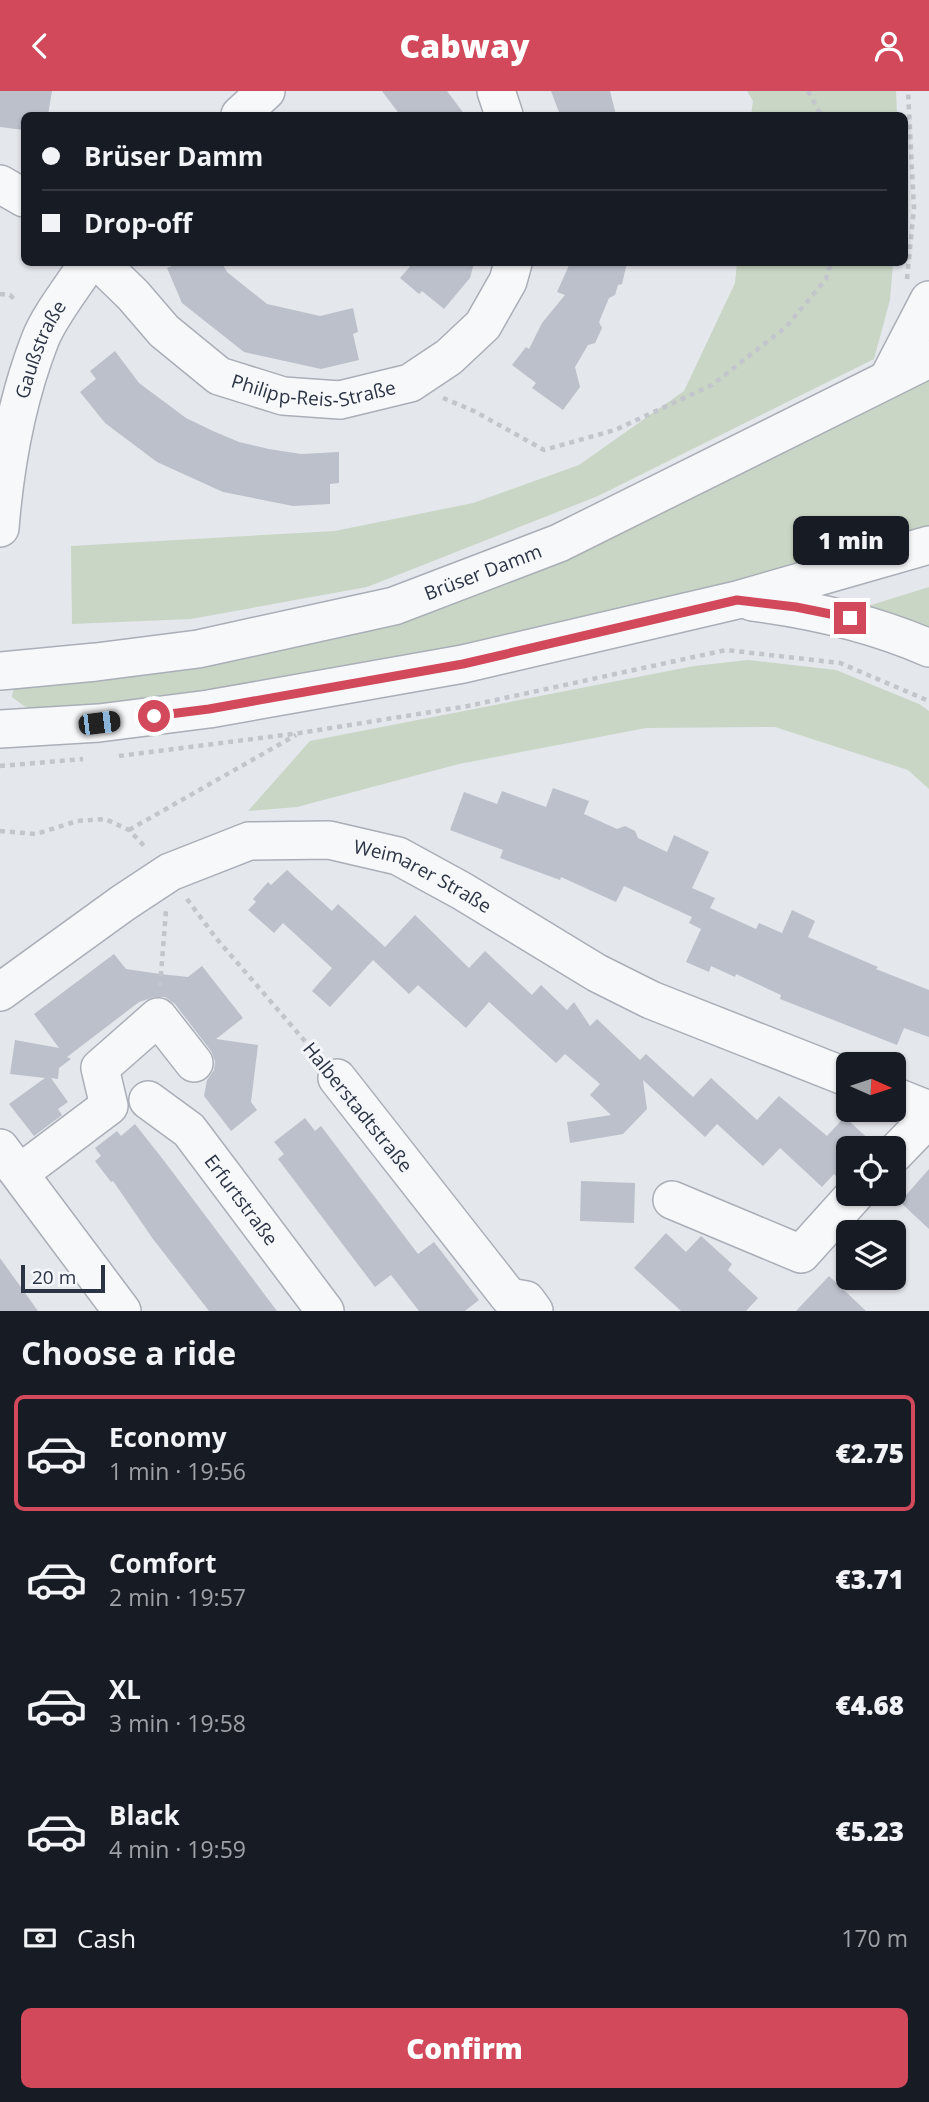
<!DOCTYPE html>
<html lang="en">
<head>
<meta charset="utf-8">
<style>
  body { margin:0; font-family:"Open Sans",sans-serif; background:#242831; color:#f1f3f6; height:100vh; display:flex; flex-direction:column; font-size:26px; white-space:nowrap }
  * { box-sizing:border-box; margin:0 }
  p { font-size:23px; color:#9ea1a6 }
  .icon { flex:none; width:38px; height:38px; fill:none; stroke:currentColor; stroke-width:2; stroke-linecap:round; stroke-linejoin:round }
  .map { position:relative; height:1220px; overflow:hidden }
  .drawer { display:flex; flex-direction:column; background:#171b24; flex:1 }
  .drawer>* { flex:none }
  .banner { position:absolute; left:21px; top:21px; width:887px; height:154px; border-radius:10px; box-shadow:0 2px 5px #0004; display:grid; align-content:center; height:154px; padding:0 21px; background:#171b24 }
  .needle { width:46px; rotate:93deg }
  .fabs { position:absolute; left:836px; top:961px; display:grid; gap:14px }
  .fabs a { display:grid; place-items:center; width:70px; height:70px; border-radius:10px; background:#171b24; box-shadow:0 2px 5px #0004; font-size:35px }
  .scale { position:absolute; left:21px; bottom:18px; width:84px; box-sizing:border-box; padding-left:7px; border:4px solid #2b3445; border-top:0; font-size:19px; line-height:24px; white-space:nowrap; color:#2b3445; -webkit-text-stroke:5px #f4f6f9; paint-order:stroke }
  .end { position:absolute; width:32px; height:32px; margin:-16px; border:9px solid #d1495b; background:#fff; box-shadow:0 0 0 4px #fff }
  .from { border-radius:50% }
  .bubble { position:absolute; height:49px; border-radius:10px; background:#171b24; box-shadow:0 2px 5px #0004; font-size:23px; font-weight:800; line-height:49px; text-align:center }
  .car { position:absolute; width:21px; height:42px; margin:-21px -10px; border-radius:9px; box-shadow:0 0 5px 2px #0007; background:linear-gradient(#222 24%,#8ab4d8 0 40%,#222 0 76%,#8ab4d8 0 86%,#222 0) }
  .banner b { display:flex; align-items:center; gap:24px; height:66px; font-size:26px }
  .banner b+b { border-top:2px solid #363941 }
  .banner i { width:18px; height:18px; background:#f1f3f6 }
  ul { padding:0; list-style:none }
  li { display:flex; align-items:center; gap:21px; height:116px; margin:0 14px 10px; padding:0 7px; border:4px solid transparent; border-radius:10px }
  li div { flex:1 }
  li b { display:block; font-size:26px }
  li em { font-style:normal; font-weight:800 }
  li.current { border-color:#d1495b }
  li>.icon { width:63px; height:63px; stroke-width:1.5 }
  h2 { padding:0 21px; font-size:32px; line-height:84px }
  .pay { display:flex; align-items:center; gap:18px; height:77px; padding:0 21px; font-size:26px }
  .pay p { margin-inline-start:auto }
  .primary-button { display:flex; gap:14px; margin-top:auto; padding:14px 21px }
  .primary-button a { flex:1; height:80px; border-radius:10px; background:#d1495b; color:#fff; font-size:28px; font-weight:800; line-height:80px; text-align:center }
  header { display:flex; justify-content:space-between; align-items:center; height:91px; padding:0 21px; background:#d1495b; color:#fff; font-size:32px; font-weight:800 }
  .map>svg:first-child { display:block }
</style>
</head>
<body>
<header><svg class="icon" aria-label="back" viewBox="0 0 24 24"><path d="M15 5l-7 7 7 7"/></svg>Cabway<svg class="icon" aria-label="person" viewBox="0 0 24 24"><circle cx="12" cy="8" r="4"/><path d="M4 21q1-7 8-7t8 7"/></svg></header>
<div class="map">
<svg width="929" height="1220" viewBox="0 0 929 1220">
  <rect width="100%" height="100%" fill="#e4e7ec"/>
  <path fill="#c9d6c5" d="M747 0H896L897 24H751L753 10Z
    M737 172H893L890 209 874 268 598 405 367 496 191 528 72 533 71 455 335 440 473 412 579 374 684 300 735 192Z
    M929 283V437L683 506 342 581 176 607 38 620 24 615 12 606 14 593 189 574 386 537 554 474Z
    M929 496V540L868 515Z
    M748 569 836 579 919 613 929 620V698L908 679 775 636 646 637 459 673 297 716 248 720 310 650 694 575Z"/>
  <path fill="#bbc0ca" d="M0 0H52L48 24H24V39L0 36Z
    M382 0H447L465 24H400Z
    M551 0H610L616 24H560Z
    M180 172H222L227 181 267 213 320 225 353 217 358 241 353 243 359 269 321 278 244 261 182 212 167 177Z
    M413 172H474L470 187 444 218 422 200 419 203 400 187Z
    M570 172H627L622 193 618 194 615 204 609 207 599 231 602 237 595 252 588 254 575 276 580 296 563 319 532 297 536 292 512 274 526 256 529 258 542 232 565 204 557 201Z
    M115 260 139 292 186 327 213 340 239 351 269 358 301 363 339 361V392L330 393V413L293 415 223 401 157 371 105 332 80 301 96 288 90 280Z
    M553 697 589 710 584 723 617 738 625 735 635 740 638 747 667 761 674 744 709 761 692 797 715 807 710 817 756 838 759 832 782 842 792 819 815 830 808 846 878 876 876 878 929 899V946L904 937 897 954 780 908 781 904 736 883 735 886 711 875 709 881 686 871 701 838 689 832 692 826 624 795 616 811 561 786 560 789 500 767 503 759 450 739 464 701 497 713 502 700 546 716Z
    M287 779 332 820 338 813 385 856 415 824 469 877 485 860 532 904 541 894 567 919 574 911 590 935 597 928 640 969 646 963 693 1006 711 987 757 1029 779 1005 827 1045 849 1021V1030L875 1054 874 1057H849V1076L838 1087 834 1083 822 1096 780 1057 763 1075 717 1033 705 1046 643 989 647 1018 623 1043 570 1052 567 1031 611 1024 590 1004 600 993 565 963 556 972 489 911 466 937 418 894 409 903 373 869 330 916 312 900 332 877 283 832 274 842 248 819 256 811 253 808 268 791 271 794Z
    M114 863 126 878 160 883 188 886 202 875 243 927 216 948 258 954 251 1011 257 1019 231 1040 204 1005 207 989 214 979 215 970 211 960 175 913 165 906H154L139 911 67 966 71 968 59 977 58 988 51 987 68 1011 58 1018 62 1024 34 1045 9 1013 45 987 10 983 15 949 59 957 34 923Z
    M305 1027 315 1040 321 1035 418 1163 434 1151 479 1209 465 1220H419L391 1184 375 1196 278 1068 284 1063 274 1051Z
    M135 1033 165 1071 277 1220H209L153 1148 113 1090 111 1091 95 1070 101 1065 95 1057 117 1040 121 1045Z
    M929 1078V1138L900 1111Z
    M581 1090 635 1092 634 1132 580 1130Z
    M666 1142 686 1161 701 1145 732 1173 728 1179 758 1207 746 1220H681L634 1177Z
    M0 1167 38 1220H0Z
    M829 1185 866 1220H796Z"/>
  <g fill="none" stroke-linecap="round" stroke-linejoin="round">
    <defs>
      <g id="minor">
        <path d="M496 0 504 24"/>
        <path d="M240 24 266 0"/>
        <path d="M0 93 24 107"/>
        <path id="s1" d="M100 172 133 204 164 240 219 285 283 305 340 309 410 292 449 266 483 234 508 190 513 172"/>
        <path d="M889 286 929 209"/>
        <path id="s2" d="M0 437C5 374 17 308 40 249 49 225 74 194 88 172"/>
        <path d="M752 511C814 519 872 532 929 557"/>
        <path id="s3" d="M0 580 96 571 198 558 394 515 559 452 929 268"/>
        <path d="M0 638 99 632 209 618 463 573 737 509 929 454"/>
        <path id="s4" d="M0 901 123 812 170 781 249 750 329 749 398 765 462 800 597 882 651 909 849 987"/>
        <path d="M337 987 509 1206 526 1209 534 1220"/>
        <path d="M894 1005 929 1019"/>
        <path id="s5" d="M148 1009 189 1039 325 1220"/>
        <path d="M0 1057 122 1220"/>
        <path d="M894 1063 929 1027"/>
        <path d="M20 1082 109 1015 100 977 158 926 194 972"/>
        <path d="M672 1109 801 1163 856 1102"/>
      </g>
    </defs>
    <use href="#minor" stroke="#a9aeb7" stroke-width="40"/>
    <path stroke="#c2c5cb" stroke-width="4.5" stroke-dasharray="5 5" stroke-linecap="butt" d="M808 0 821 24
      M907 188 914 117 908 0
      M0 203 10 204 17 211
      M443 307 474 320 544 359 615 339 712 294 786 236 826 188 831 172
      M119 665 300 642 468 615 726 559 840 572 929 610
      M0 675 83 668
      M129 739 296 644
      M0 740 36 743 77 730 105 728 129 739 147 758
      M187 808 216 847 316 963
      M160 895 166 820"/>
    <use href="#minor" stroke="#f7f8fa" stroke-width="37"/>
  </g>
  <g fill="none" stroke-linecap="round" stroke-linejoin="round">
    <path stroke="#d1495b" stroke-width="9" d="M154 625 209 618 463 573 737 509 796 516 850 527"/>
  </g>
  <g text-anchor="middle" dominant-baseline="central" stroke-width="6" stroke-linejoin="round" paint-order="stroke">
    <g font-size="19" fill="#2b3445" stroke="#f4f6f9">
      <text stroke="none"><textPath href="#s2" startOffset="184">Gaußstraße</textPath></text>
      <text stroke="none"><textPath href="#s1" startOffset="262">Philipp-Reis-Straße</textPath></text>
      <text stroke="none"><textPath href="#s3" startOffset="495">Brüser Damm</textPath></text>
      <text stroke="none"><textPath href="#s4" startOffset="474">Weimarer Straße</textPath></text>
      <text transform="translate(358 1016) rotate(51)">Halberstadtstraße</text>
      <text stroke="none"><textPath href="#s5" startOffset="138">Erfurtstraße</textPath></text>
    </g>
  </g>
</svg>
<div class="fabs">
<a><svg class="needle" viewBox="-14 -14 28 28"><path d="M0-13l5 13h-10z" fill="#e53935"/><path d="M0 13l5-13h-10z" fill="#9ea1a6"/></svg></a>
<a><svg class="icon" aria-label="locate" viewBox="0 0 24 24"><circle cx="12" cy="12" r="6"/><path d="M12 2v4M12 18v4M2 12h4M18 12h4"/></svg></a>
<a><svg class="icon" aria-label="layers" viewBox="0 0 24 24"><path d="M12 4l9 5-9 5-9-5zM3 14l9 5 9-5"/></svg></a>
</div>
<div class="scale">20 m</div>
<i class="end from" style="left:154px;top:625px"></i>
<i class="end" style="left:850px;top:527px"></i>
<div class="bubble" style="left:793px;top:425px;width:116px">1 min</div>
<i class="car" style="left:99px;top:632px;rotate:83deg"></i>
<div class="banner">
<b><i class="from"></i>Brüser Damm</b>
<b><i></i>Drop-off</b>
</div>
</div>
<section class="drawer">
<h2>Choose a ride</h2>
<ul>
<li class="current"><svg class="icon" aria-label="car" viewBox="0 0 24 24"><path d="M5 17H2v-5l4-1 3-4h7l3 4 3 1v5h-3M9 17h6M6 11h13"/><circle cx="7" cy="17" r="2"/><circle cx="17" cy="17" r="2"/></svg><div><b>Economy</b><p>1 min · 19:56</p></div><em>€2.75</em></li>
<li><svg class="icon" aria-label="car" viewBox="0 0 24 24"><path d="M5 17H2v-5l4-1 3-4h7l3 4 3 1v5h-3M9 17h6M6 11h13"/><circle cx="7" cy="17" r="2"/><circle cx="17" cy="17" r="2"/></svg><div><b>Comfort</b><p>2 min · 19:57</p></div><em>€3.71</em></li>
<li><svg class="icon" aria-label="car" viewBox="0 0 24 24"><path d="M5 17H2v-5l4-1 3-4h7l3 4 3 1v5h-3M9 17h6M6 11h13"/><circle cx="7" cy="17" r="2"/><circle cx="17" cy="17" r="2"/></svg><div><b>XL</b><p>3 min · 19:58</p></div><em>€4.68</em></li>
<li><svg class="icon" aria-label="car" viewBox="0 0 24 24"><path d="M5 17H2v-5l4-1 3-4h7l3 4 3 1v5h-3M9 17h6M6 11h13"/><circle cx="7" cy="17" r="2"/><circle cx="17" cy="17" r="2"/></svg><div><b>Black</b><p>4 min · 19:59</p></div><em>€5.23</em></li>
</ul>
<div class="pay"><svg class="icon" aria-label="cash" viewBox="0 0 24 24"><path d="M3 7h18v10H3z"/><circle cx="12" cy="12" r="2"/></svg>Cash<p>170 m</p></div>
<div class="primary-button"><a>Confirm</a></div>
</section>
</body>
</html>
